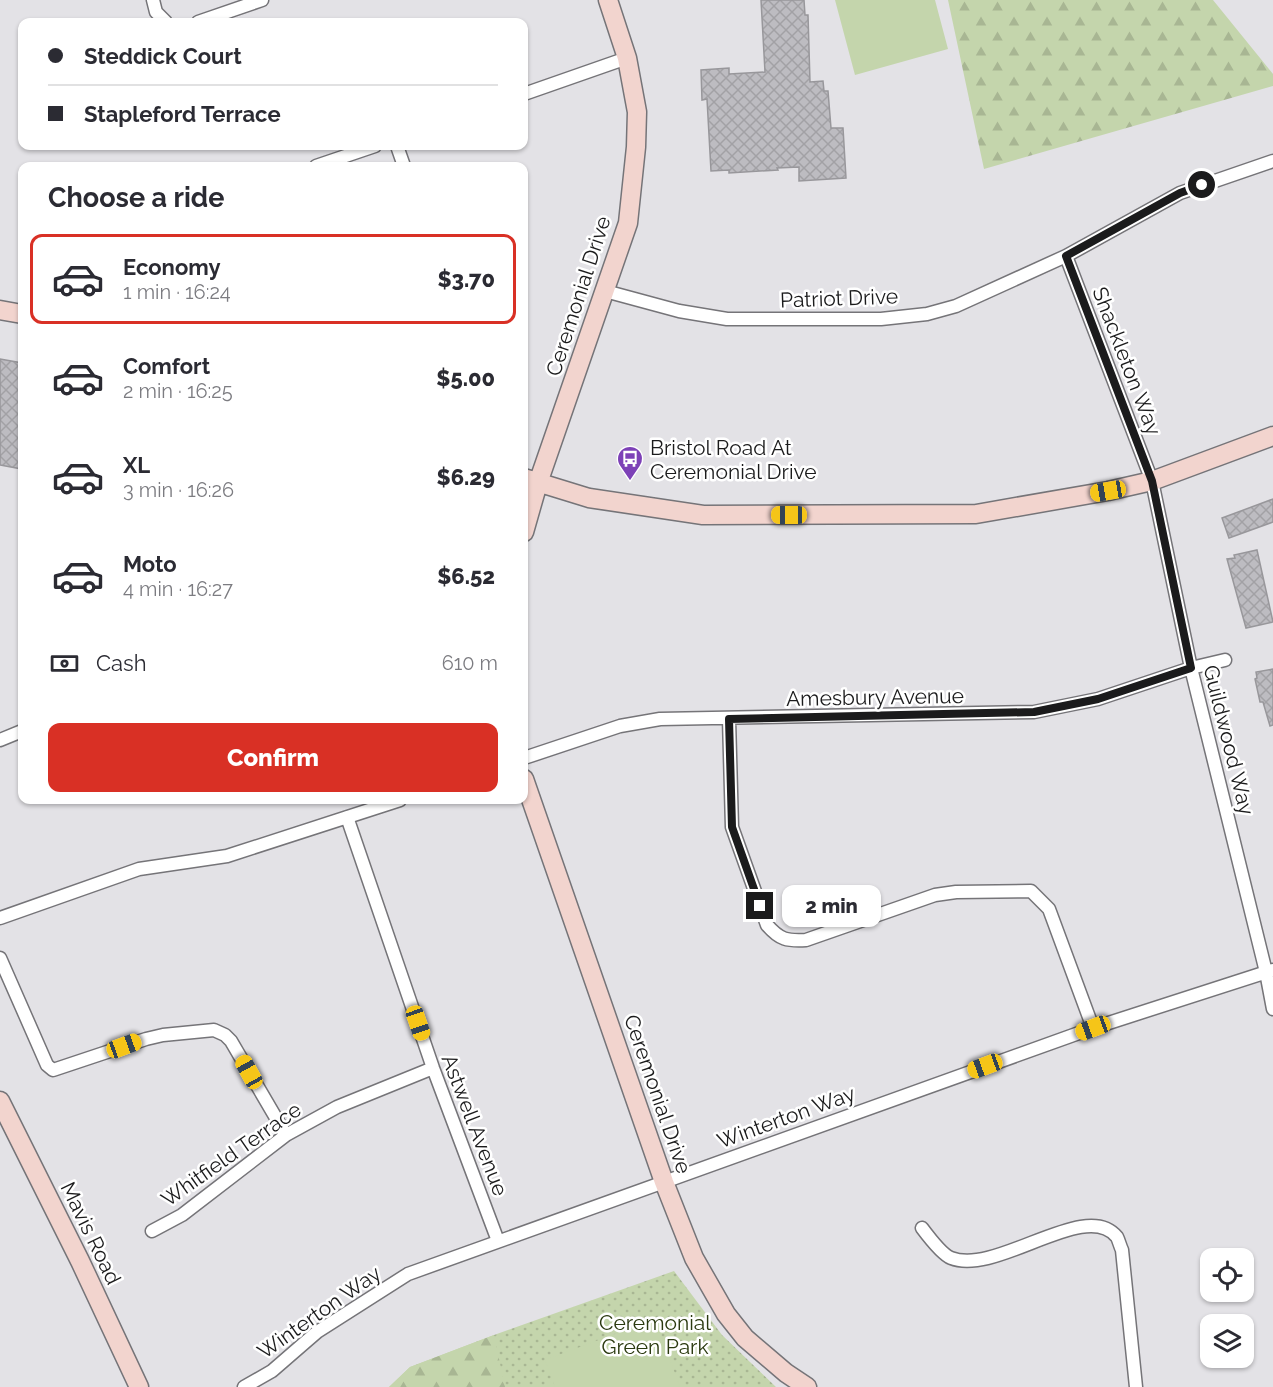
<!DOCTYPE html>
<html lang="en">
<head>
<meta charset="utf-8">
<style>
  body { margin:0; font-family:Raleway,sans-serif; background:#f7f7f7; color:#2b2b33; height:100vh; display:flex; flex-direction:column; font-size:22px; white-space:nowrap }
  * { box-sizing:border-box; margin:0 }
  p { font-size:20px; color:#7c7c81 }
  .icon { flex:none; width:33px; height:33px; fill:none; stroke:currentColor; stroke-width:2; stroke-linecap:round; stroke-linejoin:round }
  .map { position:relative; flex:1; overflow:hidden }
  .side { position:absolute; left:18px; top:162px; width:510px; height:642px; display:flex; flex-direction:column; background:#fff; border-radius:12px; box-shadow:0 2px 4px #0004 }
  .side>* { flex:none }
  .banner { position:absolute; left:18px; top:18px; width:510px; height:132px; border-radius:12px; box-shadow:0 2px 4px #0004; display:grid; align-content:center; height:132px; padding:0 30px; background:#fff }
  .fabs { position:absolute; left:1200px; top:1248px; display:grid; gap:12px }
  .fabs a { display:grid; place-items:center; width:54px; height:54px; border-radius:12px; background:#fff; box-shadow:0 2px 4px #0004; font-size:30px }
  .end { position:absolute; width:27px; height:27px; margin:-14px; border:8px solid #1b1b1c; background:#fff; box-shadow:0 0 0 3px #fff }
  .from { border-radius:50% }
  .bubble { position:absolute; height:42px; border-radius:12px; background:#fff; box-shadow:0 2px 4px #0004; font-size:20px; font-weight:800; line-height:42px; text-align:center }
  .car { position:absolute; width:18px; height:36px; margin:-18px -9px; border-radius:8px; box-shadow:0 0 4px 2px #0007; background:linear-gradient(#f5c518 24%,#345 0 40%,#f5c518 0 76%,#345 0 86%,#f5c518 0) }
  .banner b { display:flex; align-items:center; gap:21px; height:57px; font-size:22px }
  .banner b+b { border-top:2px solid #e1e1e2 }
  .banner i { width:15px; height:15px; background:#2b2b33 }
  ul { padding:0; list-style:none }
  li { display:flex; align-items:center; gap:18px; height:90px; margin:0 12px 9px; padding:0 18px; border:3px solid transparent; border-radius:12px }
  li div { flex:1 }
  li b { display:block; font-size:22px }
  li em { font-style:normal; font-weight:800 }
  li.selected { border-color:#d93025 }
  li>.icon { width:54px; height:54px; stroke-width:1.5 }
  h2 { padding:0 30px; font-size:27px; line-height:72px }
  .pay { display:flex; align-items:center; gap:15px; height:66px; padding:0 30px; font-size:22px }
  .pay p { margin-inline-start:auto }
  .button { display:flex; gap:12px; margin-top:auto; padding:12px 30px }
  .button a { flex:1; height:69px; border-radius:12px; background:#d93025; color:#fff; font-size:24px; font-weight:800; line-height:69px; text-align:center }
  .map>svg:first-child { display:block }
</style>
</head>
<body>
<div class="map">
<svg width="1273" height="1387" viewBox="0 0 1273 1387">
  <defs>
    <pattern id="green-dots" width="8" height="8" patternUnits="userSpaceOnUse" patternTransform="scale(1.5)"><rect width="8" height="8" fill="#c4d5ac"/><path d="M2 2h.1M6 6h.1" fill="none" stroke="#a8b693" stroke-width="1.8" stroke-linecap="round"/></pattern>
    <pattern id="forest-firs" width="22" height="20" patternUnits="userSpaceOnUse" patternTransform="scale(1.5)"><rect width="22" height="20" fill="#c4d5ac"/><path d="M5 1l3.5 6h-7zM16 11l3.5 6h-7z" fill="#a8b693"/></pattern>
    <pattern id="building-cross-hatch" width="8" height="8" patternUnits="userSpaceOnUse" patternTransform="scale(1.5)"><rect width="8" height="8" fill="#bdbcc1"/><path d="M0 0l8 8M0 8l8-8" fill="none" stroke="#a2a1a5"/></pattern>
  </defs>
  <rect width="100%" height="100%" fill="#e3e2e6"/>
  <path fill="url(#green-dots)" d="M674 1271 722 1335 776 1387H389L410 1367 494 1335Z"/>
  <path fill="url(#forest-firs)" d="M948 0H1213L1273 74V86L984 169Z
    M494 1335 505 1387H389L410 1367Z"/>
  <path fill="#c4d5ac" d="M835 0H935L948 49 855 75Z
    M655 1319 680 1387H555L545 1360Z"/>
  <path fill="url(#building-cross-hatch)" stroke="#98979b" stroke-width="1.5" d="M761 0H804L805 15H808L810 82 823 81 824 91H828L831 128H843L846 178 799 181V167L777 168 778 170 729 173V170L711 171 707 99 702 100 701 70 729 68V74L765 72Z
    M0 359 22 363V469L0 465Z
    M1273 499V522L1229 538 1222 518Z
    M1257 550 1273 622 1246 628 1227 559 1235 558 1234 555Z
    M1273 669V725L1270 726 1263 702H1260L1255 679 1257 678 1256 672Z"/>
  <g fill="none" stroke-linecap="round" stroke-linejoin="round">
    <defs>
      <path id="street" d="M153 0 156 12 166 22
        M198 22 262 0
        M524 94 627 58
        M397 146 404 166
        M316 166 375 146
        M1066 256 1152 481 1191 668 1266 972 1273 1009
        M605 291 679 311 727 319H881L927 314 956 306 1066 256 1180 193 1273 161
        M729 719 732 827 767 925C780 940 787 941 806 940L935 895 956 892 1031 891 1049 909 1093 1028
        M0 740 22 731
        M524 758 620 726 660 719 1034 712 1098 699 1191 668 1225 660
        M347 817 433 1068 498 1241
        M0 918 139 869 227 856 400 800
        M0 958 47 1065 53 1070 146 1039 163 1035 214 1030 225 1035 231 1041 286 1135
        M922 1228C928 1236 943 1255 951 1258 997 1276 1086 1198 1117 1237 1119 1241 1120 1246 1122 1250L1136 1387
        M152 1231 182 1215 286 1135 337 1107 433 1068
        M244 1387 272 1371 317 1332 408 1274 1093 1028 1273 970"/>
      <path id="secondary" d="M0 310 22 314
        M524 478 589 498 703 515 976 514 1108 491 1152 481 1273 436
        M524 532 538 483 628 223 636 147 637 112 627 58 608 0
        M524 779 664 1182 694 1258 726 1314 745 1338 786 1373 807 1387
        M0 1101 80 1261 139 1387"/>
    </defs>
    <use href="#street" stroke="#757478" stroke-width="15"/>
    <use href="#secondary" stroke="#757478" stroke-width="21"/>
    <use href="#street" stroke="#fff" stroke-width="12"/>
    <use href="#secondary" stroke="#f2d4ce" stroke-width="18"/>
  </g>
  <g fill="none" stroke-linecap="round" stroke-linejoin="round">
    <path stroke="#1b1b1c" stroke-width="8" d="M760 906 732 827 729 719 1034 712 1098 699 1191 668 1152 481 1066 256 1180 193 1202 185"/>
  </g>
  <defs>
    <symbol id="bus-pin" viewBox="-11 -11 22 30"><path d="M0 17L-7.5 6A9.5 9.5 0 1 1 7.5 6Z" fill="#7d41b7" stroke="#fff"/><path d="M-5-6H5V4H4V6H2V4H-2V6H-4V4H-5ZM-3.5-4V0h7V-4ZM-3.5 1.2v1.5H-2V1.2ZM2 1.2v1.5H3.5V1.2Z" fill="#fff"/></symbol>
  </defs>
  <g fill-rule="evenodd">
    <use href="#bus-pin" x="615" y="444" width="30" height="40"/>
  </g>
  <g text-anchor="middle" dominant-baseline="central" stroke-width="5" stroke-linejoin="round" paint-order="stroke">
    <g font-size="21" fill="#1b1b1c" stroke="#fff">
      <text transform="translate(578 296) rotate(-72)">Ceremonial Drive</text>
      <text transform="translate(839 298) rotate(-2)">Patriot Drive</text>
      <text transform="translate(1127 361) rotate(69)">Shackleton Way</text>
      <text transform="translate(875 697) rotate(-1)">Amesbury Avenue</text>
      <text transform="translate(1229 740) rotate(76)">Guildwood Way</text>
      <text transform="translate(658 1094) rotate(71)">Ceremonial Drive</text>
      <text transform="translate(786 1117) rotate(-20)">Winterton Way</text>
      <text transform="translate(475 1125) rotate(69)">Astwell Avenue</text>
      <text transform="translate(231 1154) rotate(-35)">Whitfield Terrace</text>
      <text transform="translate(91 1233) rotate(64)">Mavis Road</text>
      <text transform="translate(319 1312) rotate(-35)">Winterton Way</text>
    </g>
    <g font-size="21" fill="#1b1b1c" stroke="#fff" text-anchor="start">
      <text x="650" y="447">Bristol Road At<tspan x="650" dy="24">Ceremonial Drive</tspan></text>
    </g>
    <g font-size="21" fill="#2b3a10" stroke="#fff">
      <text x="655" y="1322">Ceremonial<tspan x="655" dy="24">Green Park</tspan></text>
    </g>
  </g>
</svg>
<div class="fabs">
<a><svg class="icon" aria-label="locate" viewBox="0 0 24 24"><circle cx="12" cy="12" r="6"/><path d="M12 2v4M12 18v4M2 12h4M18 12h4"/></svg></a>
<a><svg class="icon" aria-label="layers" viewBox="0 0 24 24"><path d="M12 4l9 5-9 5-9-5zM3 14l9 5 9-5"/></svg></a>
</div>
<i class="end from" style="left:1202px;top:185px"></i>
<i class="end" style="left:760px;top:906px"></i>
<div class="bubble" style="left:782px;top:885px;width:99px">2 min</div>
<i class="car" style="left:1108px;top:491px;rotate:260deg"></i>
<i class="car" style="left:789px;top:515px;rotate:270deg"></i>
<i class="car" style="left:418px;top:1023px;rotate:161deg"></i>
<i class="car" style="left:1093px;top:1028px;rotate:250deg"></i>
<i class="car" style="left:124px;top:1046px;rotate:70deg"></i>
<i class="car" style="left:985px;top:1066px;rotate:250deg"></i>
<i class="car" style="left:249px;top:1072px;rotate:331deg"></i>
<div class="banner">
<b><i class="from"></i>Steddick Court</b>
<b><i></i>Stapleford Terrace</b>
</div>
<section class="side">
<h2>Choose a ride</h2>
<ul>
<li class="selected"><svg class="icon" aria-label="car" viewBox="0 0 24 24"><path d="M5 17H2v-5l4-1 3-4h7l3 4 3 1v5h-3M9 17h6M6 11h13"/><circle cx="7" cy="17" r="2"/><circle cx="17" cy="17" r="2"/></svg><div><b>Economy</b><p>1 min · 16:24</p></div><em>$3.70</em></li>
<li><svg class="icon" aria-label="car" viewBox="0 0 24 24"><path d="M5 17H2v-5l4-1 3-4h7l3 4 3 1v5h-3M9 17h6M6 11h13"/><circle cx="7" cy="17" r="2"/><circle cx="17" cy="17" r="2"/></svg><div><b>Comfort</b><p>2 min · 16:25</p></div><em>$5.00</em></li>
<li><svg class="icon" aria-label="car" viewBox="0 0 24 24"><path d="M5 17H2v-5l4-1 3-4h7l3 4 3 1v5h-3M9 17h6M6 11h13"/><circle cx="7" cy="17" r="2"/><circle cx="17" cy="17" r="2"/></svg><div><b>XL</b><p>3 min · 16:26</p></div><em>$6.29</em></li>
<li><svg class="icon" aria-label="car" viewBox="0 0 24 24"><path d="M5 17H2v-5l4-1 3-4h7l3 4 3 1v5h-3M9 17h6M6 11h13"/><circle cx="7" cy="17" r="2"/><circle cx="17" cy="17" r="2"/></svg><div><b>Moto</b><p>4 min · 16:27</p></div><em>$6.52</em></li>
</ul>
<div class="pay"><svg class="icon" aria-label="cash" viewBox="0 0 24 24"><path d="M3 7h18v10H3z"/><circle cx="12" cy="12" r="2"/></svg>Cash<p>610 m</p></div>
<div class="button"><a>Confirm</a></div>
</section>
</div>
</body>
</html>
